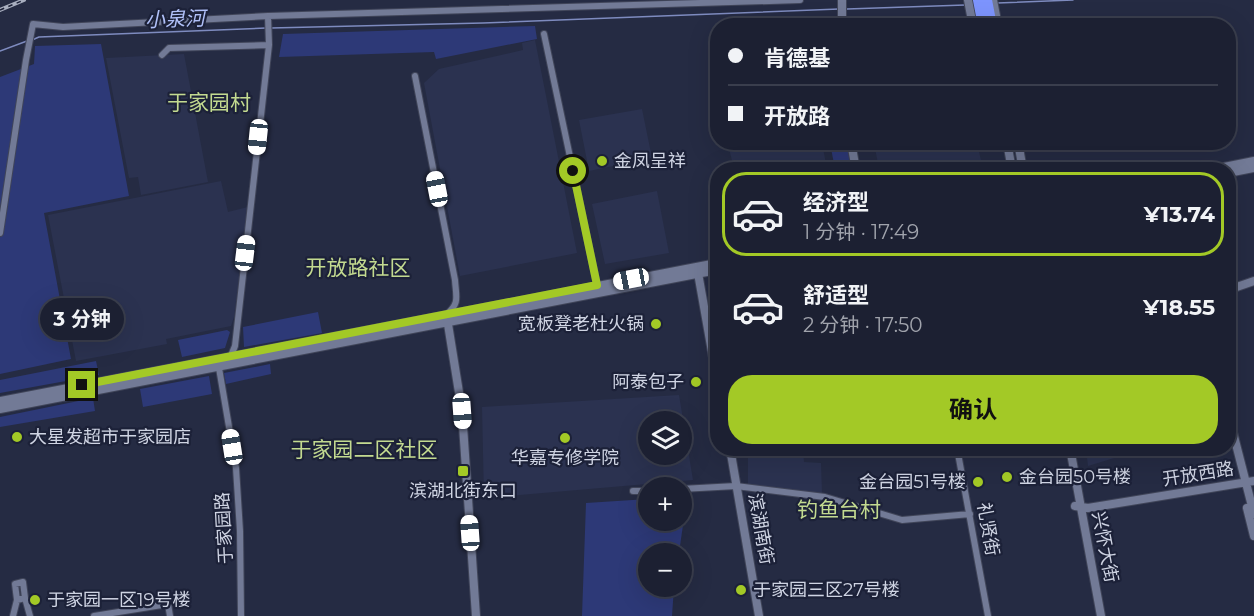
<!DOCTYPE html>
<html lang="zh">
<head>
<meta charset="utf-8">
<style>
  body { margin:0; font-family:Montserrat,"Noto Sans SC",sans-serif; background:#25283a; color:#f1f3f6; height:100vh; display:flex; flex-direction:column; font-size:22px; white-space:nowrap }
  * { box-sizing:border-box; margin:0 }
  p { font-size:20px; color:#a0a3ac }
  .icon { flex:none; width:33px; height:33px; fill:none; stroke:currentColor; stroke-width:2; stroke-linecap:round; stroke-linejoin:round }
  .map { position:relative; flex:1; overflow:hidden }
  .panel { position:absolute; left:710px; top:162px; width:526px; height:294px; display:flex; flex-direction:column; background:#1c2032; border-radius:24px; box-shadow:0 6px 24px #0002,0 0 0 2px #3a3e4d }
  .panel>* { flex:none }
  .hud { position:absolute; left:710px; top:18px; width:526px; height:132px; border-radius:24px; box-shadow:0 6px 24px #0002,0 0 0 2px #3a3e4d; display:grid; align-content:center; height:132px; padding:0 18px; background:#1c2032 }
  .tools { position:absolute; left:638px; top:411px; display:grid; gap:12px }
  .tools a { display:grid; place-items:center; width:54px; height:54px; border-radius:50%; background:#1c2032; box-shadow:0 6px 24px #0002,0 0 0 2px #3a3e4d; font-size:30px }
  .end { position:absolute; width:27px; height:27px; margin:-14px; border:8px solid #a3c926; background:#111; box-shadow:0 0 0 3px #111 }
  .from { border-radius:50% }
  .bubble { position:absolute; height:42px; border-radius:21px; background:#1c2032; box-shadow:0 6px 24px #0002,0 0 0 2px #3a3e4d; font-size:20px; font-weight:700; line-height:42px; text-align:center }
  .car { position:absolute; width:18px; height:36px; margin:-18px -9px; border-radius:8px; box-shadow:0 0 4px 2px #0007; background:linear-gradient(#fff 24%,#345 0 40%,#fff 0 76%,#345 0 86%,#fff 0) }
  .hud b { display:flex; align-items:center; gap:21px; height:57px; font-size:22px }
  .hud b+b { border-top:2px solid #3a3e4d }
  .hud i { width:15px; height:15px; background:#f1f3f6 }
  ul { padding:10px 0 0; list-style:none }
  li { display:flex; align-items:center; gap:18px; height:84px; margin:0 12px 9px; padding:0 6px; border:3px solid transparent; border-radius:24px }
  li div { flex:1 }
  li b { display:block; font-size:22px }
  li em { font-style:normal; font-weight:700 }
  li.active { border-color:#a3c926 }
  li>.icon { width:54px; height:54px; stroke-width:1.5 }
  .action { display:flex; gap:12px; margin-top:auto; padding:12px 18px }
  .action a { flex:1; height:69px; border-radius:24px; background:#a3c926; color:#111; font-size:24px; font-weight:700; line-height:69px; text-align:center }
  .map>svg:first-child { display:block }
</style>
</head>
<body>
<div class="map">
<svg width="1254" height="616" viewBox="0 0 1254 616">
  <rect width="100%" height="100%" fill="#252b43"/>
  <path fill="#2b3250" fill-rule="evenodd" d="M535 40 577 253 460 276 424 83 439 69 523 50 522 43Z
    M184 54 208 182 141 195 138 177 129 178 106 58Z
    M642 109 652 158 589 171 579 120Z
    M739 143H822L827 169H734L728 144Z
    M874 143H977L983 169H879Z
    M221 181 228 212 248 207 234 317 231 326 166 339 167 344 76 361 48 215Z
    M657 191 669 253 605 264 592 204Z
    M679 395 693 480 484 498 482 407ZM648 422H681V454H648Z
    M748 449H803L804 462 821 463 822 493 815 494 748 485Z
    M1086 449H1123L1124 455 1088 466Z"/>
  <path fill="#2d3977" d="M535 26 537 39 436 59 434 52 279 57 283 34Z
    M101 44 129 196 44 213 71 359 0 374V77L34 64 35 46Z
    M830 143H847L851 169H835Z
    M318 312 322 333 244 347 243 327Z
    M227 330 230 332 225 348 182 357 178 340Z
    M96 361 99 375 0 393V380Z
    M270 364 271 374 226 384 224 373Z
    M209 376 212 394 143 407 140 389Z
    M93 398 95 411 0 427V417Z
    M687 497 679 553 648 554V586L674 587 672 616H582L586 503 648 499V520H681V498Z"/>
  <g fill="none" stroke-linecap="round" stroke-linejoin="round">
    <path stroke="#7e8bbf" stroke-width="1.5" d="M997 3 1073 0
      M847 9 965 5
      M271 28 483 23 839 9
      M32 40 39 37 266 28
      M0 51 27 41"/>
    <defs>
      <path id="street" d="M544 34 598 289
        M162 55 169 48 269 45
        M415 76 455 280C456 297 460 303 447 314
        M0 233 26 60 33 24 63 27 268 16 800 0
        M230 358 235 346 269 45 268 16
        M223 365 219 368 236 468 240 531 241 616
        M957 448 988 616
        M681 489 736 486 825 497 902 520 970 514
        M633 491H648
        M25 598 30 616
        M13 616 17 600 15 584 23 582 25 598 17 600
        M94 616 168 604 170 616"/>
      <path id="secondary" d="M968 0 973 26
        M993 0 998 26
        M842 26V0
        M851 142 856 170
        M1007 142 1012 170
        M1018 142 1023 170
        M1209 170 1254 161
        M1228 173 1254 168
        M698 273 717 380
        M1228 290 1254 281
        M447 318 462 411 476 616
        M0 401 717 263
        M0 409 717 270
        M1228 413 1254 514
        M730 448 759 616
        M1070 448 1101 616
        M1075 506 1088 508 1254 481
        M1247 508 1254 536"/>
      <path id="highway" d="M978 0 983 26
        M987 0 992 26"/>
    </defs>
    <use href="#street" stroke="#404559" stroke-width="8"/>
    <use href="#secondary" stroke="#404559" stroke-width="10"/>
    <use href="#highway" stroke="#404559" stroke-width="13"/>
    <use href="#street" stroke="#727a96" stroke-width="6"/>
    <use href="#secondary" stroke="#727a96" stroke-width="8"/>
    <use href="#highway" stroke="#7d94fd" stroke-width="10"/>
    <defs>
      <path id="rail" d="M0 10 24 0"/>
    </defs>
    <use href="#rail" stroke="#a8aebf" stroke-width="4"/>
    <use href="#rail" stroke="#1c2138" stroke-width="1.5" stroke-dasharray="4.5" stroke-linecap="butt"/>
  </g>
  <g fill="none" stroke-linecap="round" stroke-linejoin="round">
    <path stroke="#a3c926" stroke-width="8" d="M82 385 597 285 573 171"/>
  </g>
  <g fill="#a3c926" stroke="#1c2138" stroke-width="2">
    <circle cx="602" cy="161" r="6"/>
    <circle cx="656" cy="324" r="6"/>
    <circle cx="696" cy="382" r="6"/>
    <circle cx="17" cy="437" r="6"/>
    <circle cx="565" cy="438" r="6"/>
    <rect x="457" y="465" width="12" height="12" rx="3"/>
    <circle cx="1007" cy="477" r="6"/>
    <circle cx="978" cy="482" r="6"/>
    <circle cx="741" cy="590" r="6"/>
    <circle cx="35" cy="600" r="6"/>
  </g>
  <g text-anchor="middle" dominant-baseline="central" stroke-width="4.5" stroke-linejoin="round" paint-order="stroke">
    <g font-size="18" fill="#cfd4e3" stroke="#1c2138" text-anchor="start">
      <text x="614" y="161">金凤呈祥</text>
      <text x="644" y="324" text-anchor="end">宽板凳老杜火锅</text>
      <text x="684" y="382" text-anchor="end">阿泰包子</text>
      <text x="29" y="437">大星发超市于家园店</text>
      <text x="565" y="458" text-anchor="middle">华嘉专修学院</text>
      <text x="1019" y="477">金台园50号楼</text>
      <text x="966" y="482" text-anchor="end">金台园51号楼</text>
      <text x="463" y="491" text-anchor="middle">滨湖北街东口</text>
      <text x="753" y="590">于家园三区27号楼</text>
      <text x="47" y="600">于家园一区19号楼</text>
    </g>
    <g font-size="18" fill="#cfd4e3" stroke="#1c2138">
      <text transform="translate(1198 474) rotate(-9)">开放西路</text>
      <text transform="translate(224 528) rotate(-93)">于家园路</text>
      <text transform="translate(761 529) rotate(80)">滨湖南街</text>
      <text transform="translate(988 529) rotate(80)">礼贤街</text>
      <text transform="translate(1105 547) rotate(79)">兴怀大街</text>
    </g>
    <g font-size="20" font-style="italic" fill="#b0c0f8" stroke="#1c2138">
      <text transform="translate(175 19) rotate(-2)">小泉河</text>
    </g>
    <g font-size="21" fill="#c3da90" stroke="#1c2138">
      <text x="209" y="102">于家园村</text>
      <text x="358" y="267">开放路社区</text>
      <text x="364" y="449">于家园二区社区</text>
      <text x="839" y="509">钓鱼台村</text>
    </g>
  </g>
</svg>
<div class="tools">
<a><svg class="icon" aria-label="layers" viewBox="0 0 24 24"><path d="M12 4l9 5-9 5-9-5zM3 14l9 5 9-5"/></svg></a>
<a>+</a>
<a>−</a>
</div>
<i class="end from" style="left:573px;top:171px"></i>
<i class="end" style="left:82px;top:385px"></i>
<div class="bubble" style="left:40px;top:298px;width:84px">3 分钟</div>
<i class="car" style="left:258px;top:137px;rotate:186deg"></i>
<i class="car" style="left:437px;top:189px;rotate:349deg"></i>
<i class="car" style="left:245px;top:253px;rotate:7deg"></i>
<i class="car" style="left:631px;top:279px;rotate:259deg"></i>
<i class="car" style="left:462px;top:411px;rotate:176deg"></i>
<i class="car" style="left:232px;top:447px;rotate:351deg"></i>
<i class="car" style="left:470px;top:533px;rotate:356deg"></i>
<div class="hud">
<b><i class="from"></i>肯德基</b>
<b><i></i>开放路</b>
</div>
<section class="panel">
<ul>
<li class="active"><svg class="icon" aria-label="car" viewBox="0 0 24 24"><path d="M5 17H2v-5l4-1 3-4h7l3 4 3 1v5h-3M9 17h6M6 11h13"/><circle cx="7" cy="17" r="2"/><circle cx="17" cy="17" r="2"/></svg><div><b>经济型</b><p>1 分钟 · 17:49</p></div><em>¥13.74</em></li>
<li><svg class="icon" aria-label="car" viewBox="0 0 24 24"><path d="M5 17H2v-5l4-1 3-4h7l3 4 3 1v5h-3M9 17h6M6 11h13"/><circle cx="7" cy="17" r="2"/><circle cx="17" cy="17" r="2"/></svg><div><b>舒适型</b><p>2 分钟 · 17:50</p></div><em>¥18.55</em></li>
</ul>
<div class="action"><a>确认</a></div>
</section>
</div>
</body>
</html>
